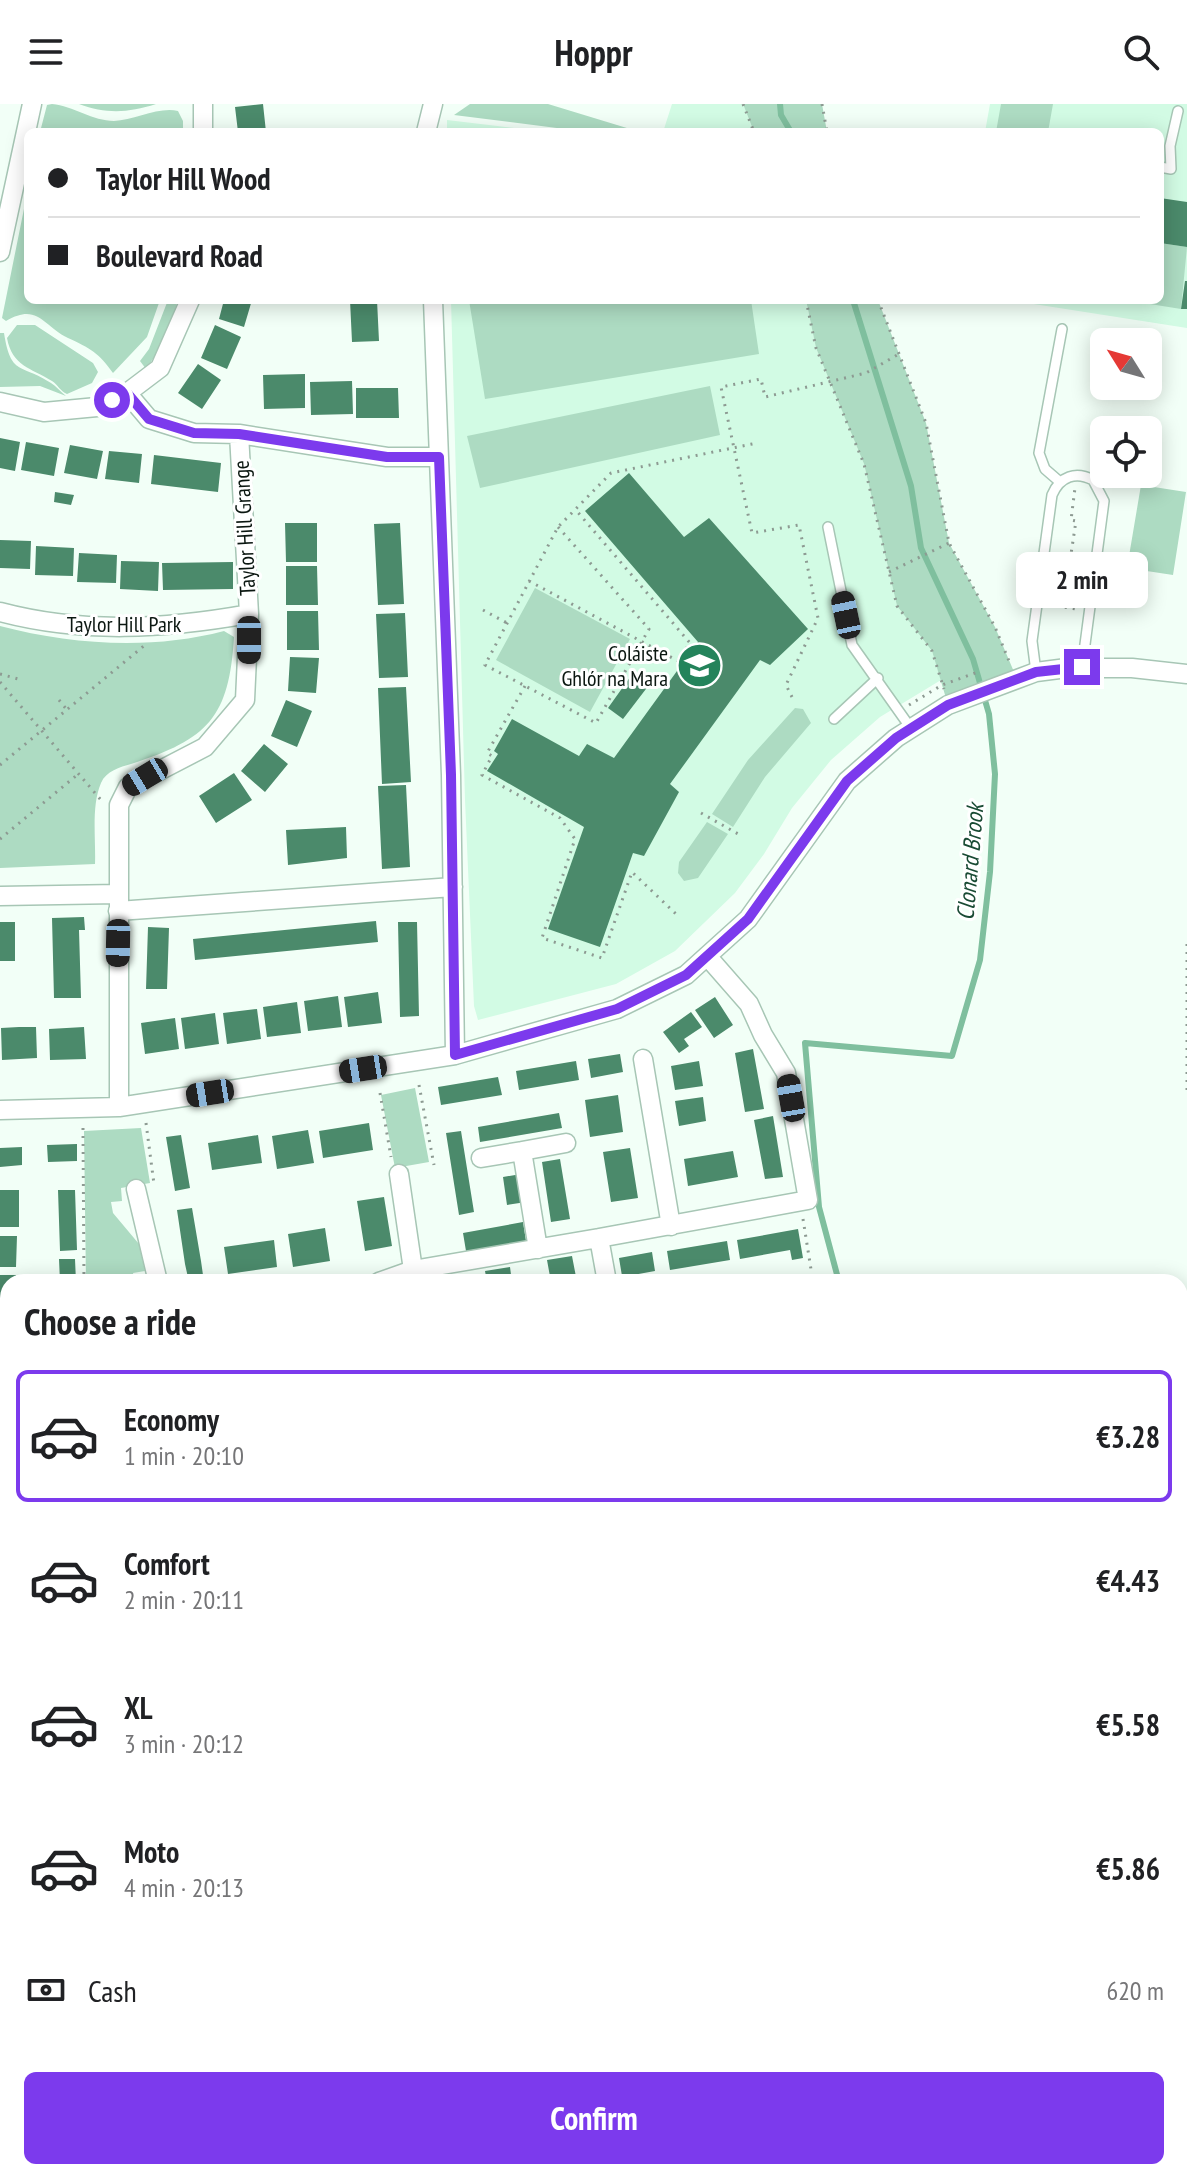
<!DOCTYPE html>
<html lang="en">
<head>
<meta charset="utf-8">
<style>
  body { margin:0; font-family:"PT Sans Narrow",sans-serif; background:#f2f2f2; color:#202124; height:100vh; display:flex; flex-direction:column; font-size:30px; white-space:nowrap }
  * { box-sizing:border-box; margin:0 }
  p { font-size:26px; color:#757577 }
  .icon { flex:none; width:44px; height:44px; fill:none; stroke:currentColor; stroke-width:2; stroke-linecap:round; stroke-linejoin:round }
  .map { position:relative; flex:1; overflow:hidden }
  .sheet { position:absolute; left:0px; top:1170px; width:1188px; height:906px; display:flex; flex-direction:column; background:#fff; border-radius:24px 24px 0 0; box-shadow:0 4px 20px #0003 }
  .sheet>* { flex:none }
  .hud { position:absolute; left:24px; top:24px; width:1140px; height:176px; border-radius:12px; box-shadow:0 4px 20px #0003; display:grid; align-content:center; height:176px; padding:0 24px; background:#fff }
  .needle { width:52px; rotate:307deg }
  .fabs { position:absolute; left:1090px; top:224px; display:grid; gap:16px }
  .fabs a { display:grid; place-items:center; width:72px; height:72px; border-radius:12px; background:#fff; box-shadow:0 4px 20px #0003; font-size:40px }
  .end { position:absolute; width:36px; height:36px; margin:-18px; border:10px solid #7c3aed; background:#fff; box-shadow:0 0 0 4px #fff }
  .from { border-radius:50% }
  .bubble { position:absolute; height:56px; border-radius:12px; background:#fff; box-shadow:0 4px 20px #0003; font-size:26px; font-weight:700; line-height:56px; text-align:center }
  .car { position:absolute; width:24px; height:48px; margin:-24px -12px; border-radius:10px; box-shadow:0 0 6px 2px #0007; background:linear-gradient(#222 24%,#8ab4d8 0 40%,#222 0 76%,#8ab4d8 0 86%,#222 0) }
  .hud b { display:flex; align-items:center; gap:28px; height:76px; font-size:30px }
  .hud b+b { border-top:2px solid #e0e0e0 }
  .hud i { width:20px; height:20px; background:#202124 }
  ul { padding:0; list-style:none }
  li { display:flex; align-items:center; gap:24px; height:132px; margin:0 16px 12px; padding:0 8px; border:4px solid transparent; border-radius:12px }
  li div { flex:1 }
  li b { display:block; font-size:30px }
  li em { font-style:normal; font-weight:700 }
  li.active { border-color:#7c3aed }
  li>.icon { width:72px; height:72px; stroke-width:1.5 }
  h2 { padding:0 24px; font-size:36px; line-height:96px }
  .pay { display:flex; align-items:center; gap:20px; height:88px; padding:0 24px; font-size:30px }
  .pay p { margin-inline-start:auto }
  .primary-button { display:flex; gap:16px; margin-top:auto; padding:16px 24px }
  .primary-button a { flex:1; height:92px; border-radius:12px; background:#7c3aed; color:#fff; font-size:32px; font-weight:700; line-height:92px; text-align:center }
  header { display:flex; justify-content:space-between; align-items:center; height:104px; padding:0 24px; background:#fff; font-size:36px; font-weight:700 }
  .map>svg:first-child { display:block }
</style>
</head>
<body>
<header><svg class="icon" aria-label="menu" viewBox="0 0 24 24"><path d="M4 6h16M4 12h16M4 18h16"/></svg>Hoppr<svg class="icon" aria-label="search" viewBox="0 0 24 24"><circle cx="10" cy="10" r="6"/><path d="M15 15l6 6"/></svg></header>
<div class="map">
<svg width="1187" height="2075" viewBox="0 0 1187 2075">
  <rect width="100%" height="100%" fill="#f2fff7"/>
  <path fill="#d2fbe4" d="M672 0H743L754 28H663Z
    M990 0H1187V224L1014 197 1160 196V28H985Z
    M447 16 548 28H447Z
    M451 196H806L816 244 864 360 897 502 932 547 941 576 880 613 831 656 792 704 764 750 735 789 675 847 616 880 478 916 474 902 465 696Z"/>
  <path fill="#addbc2" d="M52 0C73 2 93 17 114 17 134 16 160 2 178 7L183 17V28H40L47 1Z
    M79 0H156C128 9 106 10 79 0Z
    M470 0H548L640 28H588L454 11Z
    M743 0H822L827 28H754Z
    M1001 0H1053L1048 28H996Z
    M28 85V196H160L147 233 113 269C99 249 90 244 68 234 43 222 38 198 6 217L2 214Z
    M1160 139 1187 143 1181 205 1125 196H1160Z
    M168 196H178L165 237 146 265 140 257 149 245Z
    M469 196H751L759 250 485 295Z
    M806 196H878L926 319 949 439 995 523 1017 575 948 601 932 547 897 502 864 360 816 244Z
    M17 221H35L93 259 98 268 92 279 67 290C60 287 58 281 52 277 31 264 12 262 7 234Z
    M0 229H4C11 273 21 259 51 279 56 282 61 288 66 292L40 282 0 283Z
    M710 282 720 331 480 384 467 332Z
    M1141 381 1186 388 1173 471 1127 464Z
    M535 484 630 535 590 608 496 556Z
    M0 522C72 541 152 546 224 527L234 533C229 613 209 635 131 660 120 663 106 667 101 679 91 702 96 736 95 760L0 764Z
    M795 604 803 605 811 619 765 673 733 723 712 710 748 656Z
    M707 718 728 730 698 774 684 777 678 769 679 758Z
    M415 984 429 1058 395 1064 381 991Z
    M141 1024 150 1079 121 1084 122 1097 111 1098 113 1109 139 1140 145 1167 133 1169 135 1178H86L84 1027Z
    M8 1235V1389L0 1390V1236Z"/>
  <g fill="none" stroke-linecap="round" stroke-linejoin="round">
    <path stroke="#7fbf9e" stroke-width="6" d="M780 0 781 11 791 28
      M839 1178 819 1103 805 939 952 952 980 856 990 768 995 670 989 610 973 555 921 444 911 382 853 196
      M747 2075 749 2068"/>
  </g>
  <path fill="#4b8a6b" d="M263 0 266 28H238L235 3Z
    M1160 94 1187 98V143L1160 139Z
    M1185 177H1187V205H1181Z
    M224 196H252L244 223 219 215Z
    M350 196H377L379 237 352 238Z
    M215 221 241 233 227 265 201 254Z
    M198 260 221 276 202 305 178 289Z
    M305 270V304L264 305 263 271Z
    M352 277 353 310 311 311 310 278Z
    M356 284H398L399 314H356Z
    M0 334 20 338 15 367 0 364Z
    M26 338 59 344 54 372 21 366Z
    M70 341 103 347 97 375 64 369Z
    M109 347 142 350 139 379 105 375Z
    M154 351 221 359 218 388 151 380Z
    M629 369 684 433 709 414 808 525 770 561 760 556 670 680 679 688 644 752 633 749 600 843 548 825 584 723 487 667 498 650 494 647 512 615 579 652 587 640 614 654 698 538 585 407Z
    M55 388 74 391 71 401 54 398Z
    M285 419H317V458H286Z
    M400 419 404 500 378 501 374 420Z
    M0 436 31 437 30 465 0 464Z
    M36 442 74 444 73 472 35 471Z
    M79 449 117 451 116 479 77 478Z
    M121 457 159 458 158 487 120 485Z
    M233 458V485L163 486 162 459Z
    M286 462H317L318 501H286Z
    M287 507H318L319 546H287Z
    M405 509 408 573 379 574 376 510Z
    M290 553 319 554 316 589 288 587Z
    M633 569 649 581 623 615 608 604Z
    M406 583 411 678 382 680 378 584Z
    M286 596 312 607 297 643 271 632Z
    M264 640 288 660 265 688 241 667Z
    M234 669 252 696 216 719 199 692Z
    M406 681 410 763 382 765 378 682Z
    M346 723 347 754 288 761 286 726Z
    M84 813 85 826H79L81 894H54L52 814Z
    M376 817 378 838 195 856 193 835Z
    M0 818H15V857H0Z
    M398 818H417L419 912 400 913Z
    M148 823 169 824 167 885H146Z
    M378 888 382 919 348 923 344 893Z
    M338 892 342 923 308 927 304 897Z
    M715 893 733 921 714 934 695 906Z
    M297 898 301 929 267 933 263 903Z
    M257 905 261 935 227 940 223 909Z
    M691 908 702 923 684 935 689 942 679 949 663 928Z
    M215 909 219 940 185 945 181 914Z
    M175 914 179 945 145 950 141 919Z
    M19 923H36L37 954 2 956 1 924Z
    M84 923 86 955 50 956 49 925Z
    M753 945 764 1005 745 1008 735 949Z
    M620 950 623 968 591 974 588 955Z
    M576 957 579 976 519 986 516 967Z
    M699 957 703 982 675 986 671 962Z
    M498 973 502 991 441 1001 438 983Z
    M618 991 623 1028 590 1033 585 996Z
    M703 993 706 1017 679 1022 675 997Z
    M559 1009 562 1024 480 1038 478 1023Z
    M773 1012 783 1073 765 1075 754 1016Z
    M369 1019 373 1046 323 1054 319 1027Z
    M308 1026 314 1059 277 1065 272 1032Z
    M461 1027 474 1108 459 1111 446 1029Z
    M181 1031 190 1084 175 1087 166 1033Z
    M258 1031 262 1059 212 1066 208 1039Z
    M77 1040V1057L48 1058 47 1041Z
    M22 1043V1061L0 1063V1044Z
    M630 1044 638 1094 611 1098 603 1048Z
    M733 1047 738 1073 688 1082 684 1055Z
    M560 1055 570 1115 551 1118 542 1058Z
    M521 1070 526 1098 507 1101 503 1073Z
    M0 1086H19V1123H0Z
    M58 1086H75L77 1146 60 1147Z
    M384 1093 392 1142 365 1147 357 1097Z
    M192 1104 201 1157 204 1178H189L185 1160 177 1106Z
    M523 1118 526 1137 466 1147 463 1129Z
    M325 1124 330 1157 293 1163 288 1130Z
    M798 1125 803 1154 792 1156 790 1146 740 1155 737 1136Z
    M0 1132H17L16 1163H0Z
    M274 1136 277 1163 228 1170 224 1143Z
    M727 1137 730 1156 670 1166 667 1147Z
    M652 1148 655 1167 633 1171 634 1178H623L619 1154Z
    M572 1152 577 1178H551L547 1156Z
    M59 1155H75L76 1178H60Z
    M510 1163 512 1178H487L485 1167Z
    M0 1171H16V1178H8V1217H0Z
    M1187 1363V1443L1184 1445 1180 1440V1368Z"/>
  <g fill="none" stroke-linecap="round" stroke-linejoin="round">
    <defs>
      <path id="service" d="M1160 63 1171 65 1170 42 1178 7
        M1060 378 1045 365 1039 349 1062 225
        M828 423 852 541 910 623
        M1036 568 1032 537 1052 391C1060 372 1076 367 1093 376L1104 397 1082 563
        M834 615 878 574
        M1180 1453 1187 1454
        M1180 1689 1187 1686"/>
      <path id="minor" d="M203 0V28
        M426 28 433 0
        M0 148 32 0
        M433 196 451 671 455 951
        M127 289 149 315 194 329 239 330 387 353H439
        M0 298 44 308 97 303 127 289 160 264 190 196
        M0 508C83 530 165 525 249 510
        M0 792 118 790
        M118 807 453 783
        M643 955 671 1122
        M119 1003V701L128 683 205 643 245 596 249 510 239 330
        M0 1006 119 1003 455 951 617 905 686 871 748 815 847 677 896 634 948 601 1036 568 1067 564H1132L1187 570
        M522 1047 566 1039
        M481 1054 522 1047 538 1145
        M399 1070 413 1166
        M136 1085 158 1178
        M599 1134 808 1096 786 969 763 931 749 900 707 852
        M379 1178 413 1166 599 1134 607 1178
        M0 1399H8
        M0 1494 8 1543"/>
      <path id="tertiary" d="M1180 1326 1187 1320
        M0 1758 8 1756"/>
    </defs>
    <use href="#service" stroke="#a7c6b5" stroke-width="12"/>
    <use href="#minor" stroke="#a7c6b5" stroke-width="21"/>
    <use href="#tertiary" stroke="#a7c6b5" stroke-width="27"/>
    <path stroke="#8d9a92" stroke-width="3" stroke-dasharray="2 6" stroke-linecap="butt" d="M743 0 754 28
      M822 0 827 28
      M806 196 816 244 864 360 897 502 932 547 944 585
      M878 196 926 319 949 439 995 523 1009 557
      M558 423 649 525 596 619 485 561 558 423 611 369 757 339
      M889 468 949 439
      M529 477 678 557 690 539 575 405
      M1049 501 1077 505
      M1063 503 1076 417 1071 416 1075 384
      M483 506 507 519
      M0 570 18 575
      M0 578 101 696
      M525 582 487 649 492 652 482 671 560 714 575 735 542 834 602 854 632 768 676 810
      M792 593 786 581 818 514 799 421 752 429 721 283 761 275 765 293 866 269 899 250
      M59 596 67 606
      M909 601 942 581 978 568
      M0 661 145 541
      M701 709 740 731
      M0 735 77 671
      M1187 840V989
      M419 981 434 1061
      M380 989 391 1053
      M146 1019 154 1080
      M83 1024 84 1178
      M803 1115 813 1178
      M0 1228H8
      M1180 1571 1187 1568
      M1187 1651 1181 1654 1187 1667
      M260 2075 263 2068
      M701 2075 706 2068"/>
    <use href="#service" stroke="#fff" stroke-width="9"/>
    <use href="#minor" stroke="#fff" stroke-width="18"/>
    <use href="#tertiary" stroke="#fff" stroke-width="24"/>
  </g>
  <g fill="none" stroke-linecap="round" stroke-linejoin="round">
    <path stroke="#7c3aed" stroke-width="10" d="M112 296 127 289 149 315 194 329 239 330 387 353H439L451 671 455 951 617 905 686 871 748 815 847 677 896 634 948 601 1036 568 1082 563"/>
  </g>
  <defs>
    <symbol id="school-disc" viewBox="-11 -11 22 22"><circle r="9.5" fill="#24835b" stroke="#fff"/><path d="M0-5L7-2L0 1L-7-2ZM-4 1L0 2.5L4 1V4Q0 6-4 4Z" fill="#fff"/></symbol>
  </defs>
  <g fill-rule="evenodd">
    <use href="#school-disc" x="674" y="536" width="51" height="51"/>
  </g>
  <g text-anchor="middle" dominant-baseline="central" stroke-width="6" stroke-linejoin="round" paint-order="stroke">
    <g font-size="22" fill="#0b1711" stroke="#fff">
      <text transform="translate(244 424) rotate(-93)">Taylor Hill Grange</text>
      <text x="124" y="520">Taylor Hill Park</text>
    </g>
    <g font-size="22" fill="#0b1711" stroke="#fff" text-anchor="end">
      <text x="668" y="549">Coláiste<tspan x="668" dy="25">Ghlór na Mara</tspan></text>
    </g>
    <g font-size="24" font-style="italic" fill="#194b34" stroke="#fff">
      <text transform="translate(970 758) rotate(-85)">Clonard Brook</text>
    </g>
  </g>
</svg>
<div class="fabs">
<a><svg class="needle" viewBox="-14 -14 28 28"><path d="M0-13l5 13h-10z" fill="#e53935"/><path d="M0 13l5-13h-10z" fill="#757577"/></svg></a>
<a><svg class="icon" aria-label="locate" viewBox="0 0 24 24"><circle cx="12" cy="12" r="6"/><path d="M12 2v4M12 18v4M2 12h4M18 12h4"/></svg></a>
</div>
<i class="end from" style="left:112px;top:296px"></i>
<i class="end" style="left:1082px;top:563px"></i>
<div class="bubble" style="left:1016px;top:448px;width:132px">2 min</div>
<i class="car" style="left:846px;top:511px;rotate:348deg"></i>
<i class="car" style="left:249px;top:536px;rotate:180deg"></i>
<i class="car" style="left:145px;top:673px;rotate:239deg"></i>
<i class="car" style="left:118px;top:839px;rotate:181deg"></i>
<i class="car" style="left:363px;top:965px;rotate:261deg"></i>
<i class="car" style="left:210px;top:989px;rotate:261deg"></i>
<i class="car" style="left:791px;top:994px;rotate:350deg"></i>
<div class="hud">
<b><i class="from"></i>Taylor Hill Wood</b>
<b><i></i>Boulevard Road</b>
</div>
<section class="sheet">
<h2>Choose a ride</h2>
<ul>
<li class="active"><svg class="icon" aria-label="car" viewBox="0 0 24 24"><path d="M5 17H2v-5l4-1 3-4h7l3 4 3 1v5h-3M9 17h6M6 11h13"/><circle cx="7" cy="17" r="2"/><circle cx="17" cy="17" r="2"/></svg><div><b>Economy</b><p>1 min · 20:10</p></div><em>€3.28</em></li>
<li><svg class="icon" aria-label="car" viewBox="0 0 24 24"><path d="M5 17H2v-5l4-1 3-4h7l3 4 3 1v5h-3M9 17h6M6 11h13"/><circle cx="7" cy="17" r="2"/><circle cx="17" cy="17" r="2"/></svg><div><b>Comfort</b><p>2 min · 20:11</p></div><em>€4.43</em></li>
<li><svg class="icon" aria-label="car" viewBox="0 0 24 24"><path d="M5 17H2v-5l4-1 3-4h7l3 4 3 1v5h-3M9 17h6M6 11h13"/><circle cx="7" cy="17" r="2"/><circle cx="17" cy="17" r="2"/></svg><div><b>XL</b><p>3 min · 20:12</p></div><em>€5.58</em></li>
<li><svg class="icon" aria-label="car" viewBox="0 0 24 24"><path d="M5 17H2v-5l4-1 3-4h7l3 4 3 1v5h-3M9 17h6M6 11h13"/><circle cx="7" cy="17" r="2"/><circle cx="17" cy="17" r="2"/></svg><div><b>Moto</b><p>4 min · 20:13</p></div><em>€5.86</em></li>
</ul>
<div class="pay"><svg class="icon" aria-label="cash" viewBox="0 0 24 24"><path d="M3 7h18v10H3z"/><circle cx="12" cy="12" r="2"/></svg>Cash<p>620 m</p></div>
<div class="primary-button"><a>Confirm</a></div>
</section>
</div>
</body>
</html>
